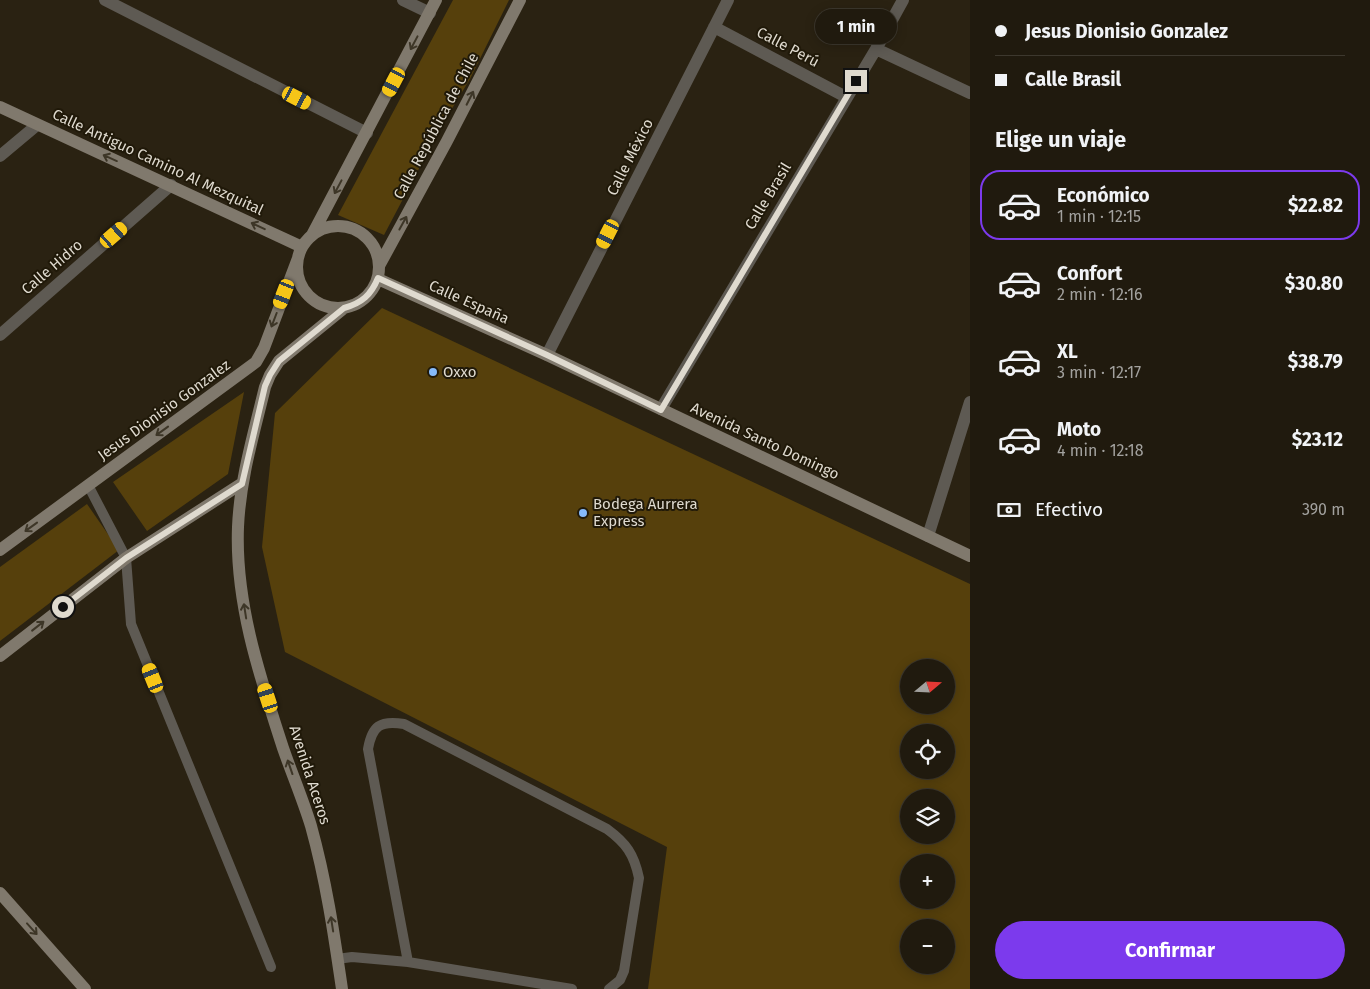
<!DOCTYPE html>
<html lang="es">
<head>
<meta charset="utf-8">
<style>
  body { margin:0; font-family:"Fira Sans",sans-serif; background:#2d271c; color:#f1f3f6; height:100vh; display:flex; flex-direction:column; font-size:19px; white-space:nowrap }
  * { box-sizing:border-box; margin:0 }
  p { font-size:16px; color:#a2a19e }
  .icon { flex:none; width:28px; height:28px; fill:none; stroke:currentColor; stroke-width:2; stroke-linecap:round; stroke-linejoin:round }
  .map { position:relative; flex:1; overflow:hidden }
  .drawer { display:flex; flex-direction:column; background:#201a0e; width:400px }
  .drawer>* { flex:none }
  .banner { display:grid; align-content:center; height:110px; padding:0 25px; background:#201a0e }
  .needle { width:32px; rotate:71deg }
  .tools { position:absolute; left:900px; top:659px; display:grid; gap:10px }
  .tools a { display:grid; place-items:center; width:55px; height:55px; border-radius:50%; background:#201a0e; box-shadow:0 2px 12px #0003,0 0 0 1px #3d382e; font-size:25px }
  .end { position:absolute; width:22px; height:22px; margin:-11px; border:6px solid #dfdacf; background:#111; box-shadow:0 0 0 2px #111 }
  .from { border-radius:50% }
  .bubble { position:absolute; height:35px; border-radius:18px; background:#201a0e; box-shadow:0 2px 12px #0003,0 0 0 1px #3d382e; font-size:16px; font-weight:700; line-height:35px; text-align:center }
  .car { position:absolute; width:15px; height:30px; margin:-15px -8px; border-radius:6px; box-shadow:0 0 4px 1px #0007; background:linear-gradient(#f5c518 24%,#345 0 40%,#f5c518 0 76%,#345 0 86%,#f5c518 0) }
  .banner b { display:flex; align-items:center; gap:18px; height:48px; font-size:19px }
  .banner b+b { border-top:1px solid #3d382e }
  .banner i { width:12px; height:12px; background:#f1f3f6 }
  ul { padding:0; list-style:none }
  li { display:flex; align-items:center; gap:15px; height:70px; margin:0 10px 8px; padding:0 15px; border:2px solid transparent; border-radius:20px }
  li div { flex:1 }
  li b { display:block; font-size:19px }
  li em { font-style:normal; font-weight:700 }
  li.selected { border-color:#7c3aed }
  li>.icon { width:45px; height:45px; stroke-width:1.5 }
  h2 { padding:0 25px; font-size:22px; line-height:60px }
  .pay { display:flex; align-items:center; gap:12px; height:55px; padding:0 25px; font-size:19px }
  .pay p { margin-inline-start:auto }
  .button { display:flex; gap:10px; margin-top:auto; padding:10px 25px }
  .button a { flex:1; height:58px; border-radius:30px; background:#7c3aed; color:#fff; font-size:20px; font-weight:700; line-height:58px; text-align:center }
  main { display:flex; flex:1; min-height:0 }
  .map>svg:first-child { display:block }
</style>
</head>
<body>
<main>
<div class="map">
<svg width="970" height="989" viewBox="0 0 970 989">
  <rect width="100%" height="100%" fill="#2a2212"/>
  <path fill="#56400c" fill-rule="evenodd" d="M453 0H509L470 79 442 125 384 235 338 215Z
    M382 308 970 584V989H648L667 847 285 652 262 547 275 413ZM909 668H946V705H909ZM946 732V770H909V732ZM909 798H946V835H909ZM946 862V900H909V862ZM909 928H946V965H909Z
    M244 392 228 474 147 531 113 482Z
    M87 504 119 550 0 641V567Z"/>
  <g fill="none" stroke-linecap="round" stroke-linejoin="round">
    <path stroke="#5e5a53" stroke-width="10" d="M88 485 126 558 131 624 271 967
      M337 959 352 957 408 962 572 989
      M408 962 368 749C372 726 380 720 404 724L607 829C626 843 634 854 639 878L624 971 620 980 609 989"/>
    <path stroke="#5e5a53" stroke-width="12" d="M105 0 367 133
      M403 0 430 13
      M714 27 846 97
      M876 49 970 93
      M0 156 37 125
      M0 335 171 185
      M547 355 728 0
      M661 409 876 49 903 0
      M928 536 970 402"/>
    <path stroke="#80796d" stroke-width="12" d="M0 107 302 247
      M297 267a41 41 0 1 1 82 0a41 41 0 1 1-82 0Z
      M312 235 436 0
      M379 266 447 141 520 0
      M378 279 547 355 970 556
      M0 550 256 362 264 348 298 258
      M0 656 126 558 241 484
      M0 893 85 989
      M342 989C334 934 326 880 311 826 303 800 292 774 283 748 260 677 235 603 238 527 240 479 254 433 265 387L270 375 279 361 344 308"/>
  </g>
  <defs><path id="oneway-shaft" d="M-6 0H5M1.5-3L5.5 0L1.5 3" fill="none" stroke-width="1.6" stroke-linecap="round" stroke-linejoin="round" transform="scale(1.25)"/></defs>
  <g stroke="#3d3627">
    <use href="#oneway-shaft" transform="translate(414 43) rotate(118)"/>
    <use href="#oneway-shaft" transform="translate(470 98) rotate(-63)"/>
    <use href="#oneway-shaft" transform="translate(110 158) rotate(-156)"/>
    <use href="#oneway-shaft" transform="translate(338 187) rotate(118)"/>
    <use href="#oneway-shaft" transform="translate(403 223) rotate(-61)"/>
    <use href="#oneway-shaft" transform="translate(258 226) rotate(-155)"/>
    <use href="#oneway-shaft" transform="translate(274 320) rotate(111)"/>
    <use href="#oneway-shaft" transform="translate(162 431) rotate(144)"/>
    <use href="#oneway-shaft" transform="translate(31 527) rotate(144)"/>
    <use href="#oneway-shaft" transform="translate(245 611) rotate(-99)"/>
    <use href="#oneway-shaft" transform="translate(38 626) rotate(-38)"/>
    <use href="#oneway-shaft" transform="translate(290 767) rotate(-109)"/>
    <use href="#oneway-shaft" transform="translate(332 924) rotate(-99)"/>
    <use href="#oneway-shaft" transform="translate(32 929) rotate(48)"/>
  </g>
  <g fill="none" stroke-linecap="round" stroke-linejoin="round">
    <path stroke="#dfdacf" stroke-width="6" d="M63 607 126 558 242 484 265 386 270 375 279 361 344 308C362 303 371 295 378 278L547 355 661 410 856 81"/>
  </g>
  <g fill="#86bbfb" stroke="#201909" stroke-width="2">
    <circle cx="433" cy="372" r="5"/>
    <circle cx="583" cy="513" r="5"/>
  </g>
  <g text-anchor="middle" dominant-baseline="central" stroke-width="4" stroke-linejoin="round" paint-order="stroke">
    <g font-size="15" fill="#dfdacf" stroke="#201909">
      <text transform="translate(788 47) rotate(28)">Calle Perú</text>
      <text transform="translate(436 126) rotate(-62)">Calle República de Chile</text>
      <text transform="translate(630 157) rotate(-63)">Calle México</text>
      <text transform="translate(158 162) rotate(25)">Calle Antiguo Camino Al Mezquital</text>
      <text transform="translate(768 196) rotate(-59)">Calle Brasil</text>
      <text transform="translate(52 267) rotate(-41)">Calle Hidro</text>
      <text transform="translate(469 302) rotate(24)">Calle España</text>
      <text transform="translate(164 410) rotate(-36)">Jesus Dionisio Gonzalez</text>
      <text transform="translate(765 441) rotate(25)">Avenida Santo Domingo</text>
      <text transform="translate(310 775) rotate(72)">Avenida Aceros</text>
    </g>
    <g font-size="15" fill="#dfdacf" stroke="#201909" text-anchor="start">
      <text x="443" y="372">Oxxo</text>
      <text x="593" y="504">Bodega Aurrera<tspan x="593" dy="17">Express</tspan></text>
    </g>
  </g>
</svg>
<div class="tools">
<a><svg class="needle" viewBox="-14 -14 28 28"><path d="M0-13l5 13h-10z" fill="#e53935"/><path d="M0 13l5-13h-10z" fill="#a2a19e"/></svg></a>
<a><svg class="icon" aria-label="locate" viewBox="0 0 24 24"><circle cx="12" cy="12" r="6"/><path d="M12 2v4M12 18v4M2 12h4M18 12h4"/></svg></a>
<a><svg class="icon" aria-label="layers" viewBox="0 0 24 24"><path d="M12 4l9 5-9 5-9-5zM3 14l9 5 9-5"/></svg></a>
<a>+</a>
<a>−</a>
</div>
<i class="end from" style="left:63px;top:607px"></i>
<i class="end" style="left:856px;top:81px"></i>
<div class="bubble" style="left:815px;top:9px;width:82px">1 min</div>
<i class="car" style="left:394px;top:82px;rotate:208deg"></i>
<i class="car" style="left:297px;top:98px;rotate:117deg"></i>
<i class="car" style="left:608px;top:234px;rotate:207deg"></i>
<i class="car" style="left:114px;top:235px;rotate:49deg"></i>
<i class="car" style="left:284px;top:294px;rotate:201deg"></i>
<i class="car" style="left:153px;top:678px;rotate:338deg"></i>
<i class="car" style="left:268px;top:698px;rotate:342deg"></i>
</div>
<section class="drawer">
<div class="banner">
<b><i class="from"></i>Jesus Dionisio Gonzalez</b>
<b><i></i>Calle Brasil</b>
</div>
<h2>Elige un viaje</h2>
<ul>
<li class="selected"><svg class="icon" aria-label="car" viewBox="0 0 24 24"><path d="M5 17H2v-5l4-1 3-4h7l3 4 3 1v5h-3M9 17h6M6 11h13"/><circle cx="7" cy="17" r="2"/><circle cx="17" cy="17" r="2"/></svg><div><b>Económico</b><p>1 min · 12:15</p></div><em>$22.82</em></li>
<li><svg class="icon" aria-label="car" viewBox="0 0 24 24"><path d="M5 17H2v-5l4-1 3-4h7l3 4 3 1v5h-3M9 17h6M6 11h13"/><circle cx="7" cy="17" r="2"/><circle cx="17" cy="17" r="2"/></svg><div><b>Confort</b><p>2 min · 12:16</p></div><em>$30.80</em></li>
<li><svg class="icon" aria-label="car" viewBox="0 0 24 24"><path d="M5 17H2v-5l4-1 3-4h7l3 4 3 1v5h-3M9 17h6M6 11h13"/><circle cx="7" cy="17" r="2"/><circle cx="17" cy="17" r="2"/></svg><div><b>XL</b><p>3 min · 12:17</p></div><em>$38.79</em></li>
<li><svg class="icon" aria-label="car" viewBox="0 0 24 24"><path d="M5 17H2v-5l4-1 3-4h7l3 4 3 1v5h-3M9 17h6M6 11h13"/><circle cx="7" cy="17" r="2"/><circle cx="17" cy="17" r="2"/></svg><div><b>Moto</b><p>4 min · 12:18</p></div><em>$23.12</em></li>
</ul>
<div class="pay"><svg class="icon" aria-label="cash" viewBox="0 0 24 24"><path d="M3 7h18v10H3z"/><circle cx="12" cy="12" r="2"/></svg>Efectivo<p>390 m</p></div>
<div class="button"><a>Confirmar</a></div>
</section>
</main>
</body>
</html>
